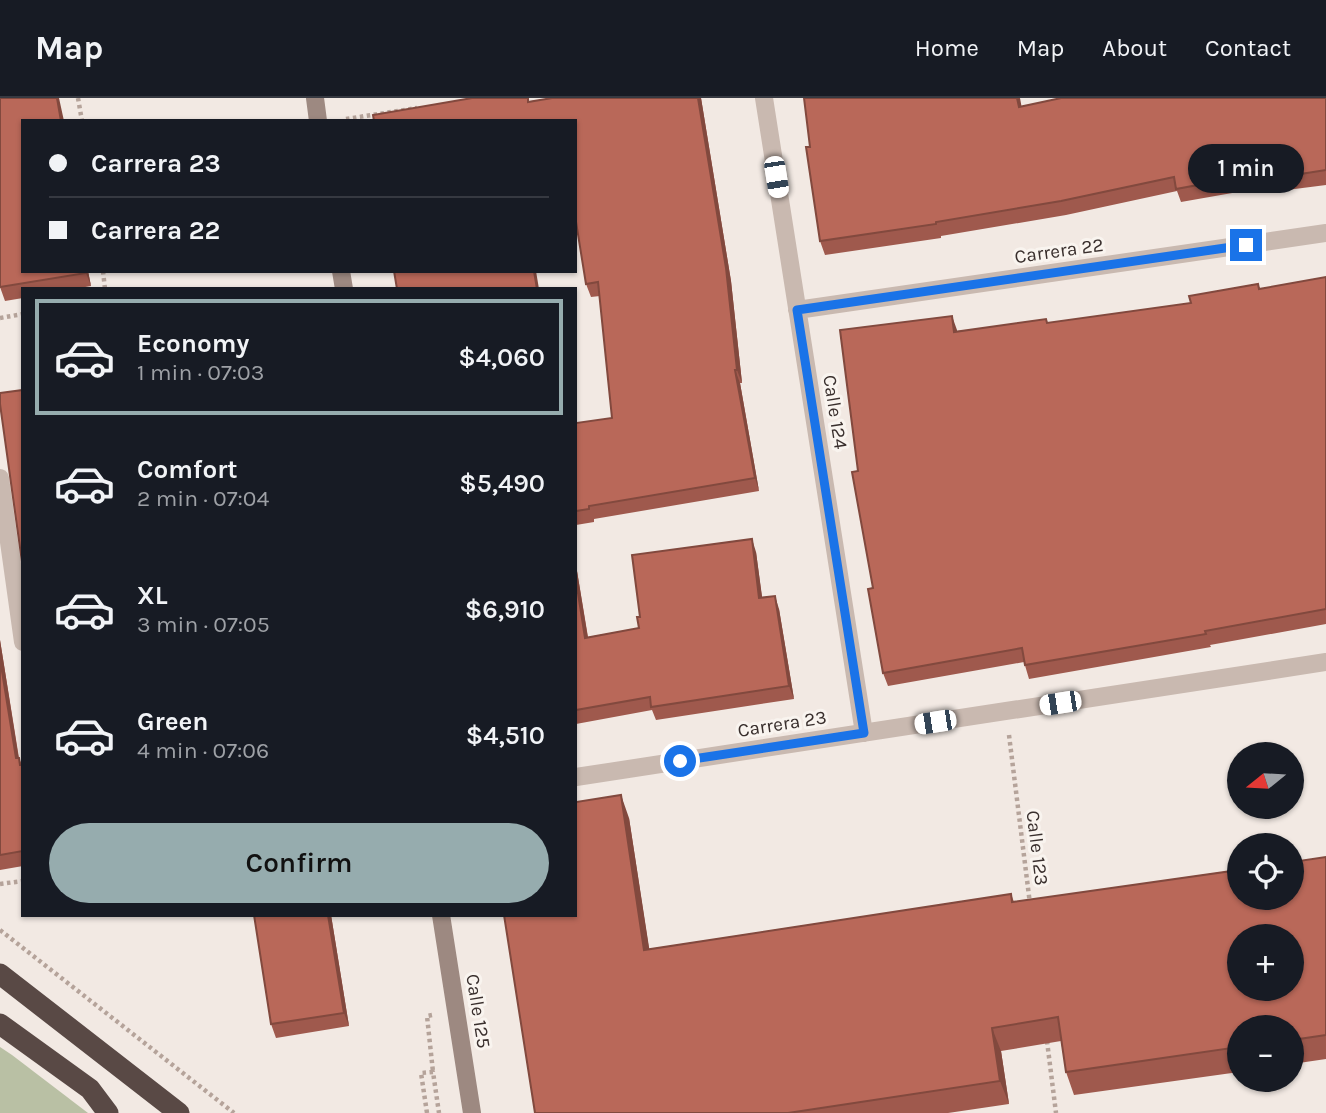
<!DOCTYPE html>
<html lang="en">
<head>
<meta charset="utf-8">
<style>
  body { margin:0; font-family:Karla,sans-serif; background:#242831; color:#f1f3f6; height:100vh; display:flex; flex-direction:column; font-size:26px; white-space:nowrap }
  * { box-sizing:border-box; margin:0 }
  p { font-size:23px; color:#9ea1a6 }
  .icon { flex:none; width:38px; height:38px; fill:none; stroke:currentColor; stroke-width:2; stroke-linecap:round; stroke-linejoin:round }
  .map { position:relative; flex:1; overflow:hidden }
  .panel { position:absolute; left:21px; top:189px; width:556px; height:630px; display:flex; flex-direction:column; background:#171b24; border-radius:0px; box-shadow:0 2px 5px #0004 }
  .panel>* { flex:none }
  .banner { position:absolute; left:21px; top:21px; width:556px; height:154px; border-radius:0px; box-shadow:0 2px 5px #0004; display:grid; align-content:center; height:154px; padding:0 28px; background:#171b24 }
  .needle { width:46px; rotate:252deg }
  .tools { position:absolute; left:1227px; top:644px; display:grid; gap:14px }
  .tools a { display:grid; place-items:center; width:77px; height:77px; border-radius:50%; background:#171b24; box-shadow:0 2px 5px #0004; font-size:35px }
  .end { position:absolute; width:32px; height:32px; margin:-16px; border:9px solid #1a73e8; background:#fff; box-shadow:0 0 0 4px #fff }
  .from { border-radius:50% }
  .bubble { position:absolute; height:49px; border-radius:24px; background:#171b24; box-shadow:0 2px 5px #0004; font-size:23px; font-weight:600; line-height:49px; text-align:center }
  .car { position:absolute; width:21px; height:42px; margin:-21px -10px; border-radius:9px; box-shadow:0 0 5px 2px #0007; background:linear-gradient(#fff 24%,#345 0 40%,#fff 0 76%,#345 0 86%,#fff 0) }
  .banner b { display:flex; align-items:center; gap:24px; height:66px; font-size:26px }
  .banner b+b { border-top:2px solid #363941 }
  .banner i { width:18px; height:18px; background:#f1f3f6 }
  ul { padding:12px 0 0; list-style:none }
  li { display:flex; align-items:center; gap:21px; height:116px; margin:0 14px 10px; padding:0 14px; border:4px solid transparent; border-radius:0px }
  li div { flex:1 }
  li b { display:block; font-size:26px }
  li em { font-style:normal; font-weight:600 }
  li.selected { border-color:#96acae }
  li>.icon { width:63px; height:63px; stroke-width:1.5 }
  .primary-button { display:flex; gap:14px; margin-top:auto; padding:14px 28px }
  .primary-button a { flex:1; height:80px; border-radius:42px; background:#96acae; color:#111; font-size:28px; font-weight:600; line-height:80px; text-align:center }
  header { display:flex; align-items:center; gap:42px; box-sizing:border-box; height:98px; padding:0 35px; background:#171b24; border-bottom:2px solid #363941 }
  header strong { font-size:33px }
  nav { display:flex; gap:38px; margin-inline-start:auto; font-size:24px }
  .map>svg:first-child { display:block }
</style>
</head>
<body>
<header>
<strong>Map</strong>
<nav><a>Home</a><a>Map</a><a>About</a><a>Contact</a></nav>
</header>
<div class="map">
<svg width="1326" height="1015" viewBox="0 0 1326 1015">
  <rect width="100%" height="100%" fill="#f2e9e3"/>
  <path fill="#b9c0a4" d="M0 949 12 957 88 1015H0Z"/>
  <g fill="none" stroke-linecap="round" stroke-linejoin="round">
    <path stroke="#b5a39a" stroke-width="4.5" stroke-dasharray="3.5 3.5" stroke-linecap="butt" d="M78 0 82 23
      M346 21 417 10
      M103 173 105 191
      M0 220 23 216
      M1009 637 1030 806
      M0 786 23 783
      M0 832 234 1015
      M432 917 427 918 433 974
      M1047 943 1056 1015
      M427 1015 421 975 433 974 439 1015"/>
    <path stroke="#c9b9b0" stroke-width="18" d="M764 0 864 635
      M797 212 1326 135
      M0 380 23 544
      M576 679 1326 564"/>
    <path stroke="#9d8981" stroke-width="18" d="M315 0 318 23
      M341 173 344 191
      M441 817 472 1015"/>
    <path stroke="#594945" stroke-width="21" d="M0 876 179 1015
      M0 926 90 991 108 1015"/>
  </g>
  <path fill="#9f594d" d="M552 0H701L731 183 742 285H740L759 393 594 421V424L576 427V325L612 320 600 198 591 199 586 186 576 23 531 3Z
    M1326 0V87L1279 93 1277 87 1181 104 1177 93 1066 117 941 138V140L825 157 820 143 810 49 1021 9Z
    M23 23V173H88L91 188 74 191H23V200L5 203 0 189Z
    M1326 179V526L1210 547 1211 549 1029 581 1024 564 888 588 883 575 873 490 858 373 957 233 1048 225 1191 205 1258 186 1260 191Z
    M756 454 762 500 779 511 794 601 656 622 652 612 576 626V467L588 539 639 530 640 519Z
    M0 542 19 660 22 667H23V768L0 772Z
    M629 720 649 851 1011 796 1014 804 1326 759V961L1292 966V929H1239V974L1074 997 1066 974 1061 943 1001 953 1009 1006 948 1015H535Z
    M331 817 349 928 276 940 271 926Z"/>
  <path fill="#82493e" d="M57 0H59L64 23H61Z
    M698 0H701L731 183 742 285 737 272Z
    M1017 0H1020L1024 22 1019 9Z
    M86 173H88L91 188 86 175Z
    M534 173H536L539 191H537Z
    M952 218 957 232 958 247 954 234Z
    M735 272 740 285 759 393 755 380Z
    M752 441 756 454 764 513 759 500Z
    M576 467 590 553 585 540 576 482Z
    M775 498 779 511 794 601 789 588Z
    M0 542 21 675 16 660 0 561Z
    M621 697 629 720 653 875 644 852Z
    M328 817H331L349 928 344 915Z
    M992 930 1001 953 1009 1006 1000 983Z"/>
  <path fill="#b96859" stroke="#82493e" stroke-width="2" fill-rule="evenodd" d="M0 0H57L61 23H23V173H86V175L0 189Z
    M472 0H528V4L552 0H698L726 170 737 272H735L755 380 589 408V411L576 413V325L612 320 598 184 586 186 576 124V23H374L373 17Z
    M804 0H1017L1019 9 1061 0H1326V72L1275 80 1274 73 1176 91 1174 79 1061 103 936 124V126L820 143 806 49H810Z
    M394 173H534L537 191H397Z
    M1326 179V511L1205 533 1206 536 1025 567 1022 550 883 575 868 491 873 490 852 374 858 373 840 232 952 218 954 234 1046 221 1047 225 1191 205 1189 198 1258 186 1259 191Z
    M23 292V464H22L0 306V295Z
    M752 441 759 500 775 498 789 588 651 609 650 599 576 612V482L585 540 639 530 637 519H640L632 457Z
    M0 561 16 660H19L20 667H23V753L0 757Z
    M621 697 644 852 1011 796 1012 804 1239 772V800H1292V764L1326 759V937L1292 942V929H1239V949L1066 974 1058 919 992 930 1000 983 788 1015H535L504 817H576V704ZM1239 838H1292V891H1239Z
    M254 817H328L344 915 271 926Z"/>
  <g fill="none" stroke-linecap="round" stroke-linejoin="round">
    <path stroke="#1a73e8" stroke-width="9" d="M680 663 864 635 797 212 1246 147"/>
  </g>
  <g text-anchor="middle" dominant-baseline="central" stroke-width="6" stroke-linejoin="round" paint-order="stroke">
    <g font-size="19" fill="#392f2d" stroke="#f9f4ef">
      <text transform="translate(1059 153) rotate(-8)">Carrera 22</text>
      <text transform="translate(835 314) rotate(81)">Calle 124</text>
      <text transform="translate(782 626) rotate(-9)">Carrera 23</text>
      <text transform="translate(1037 750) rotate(83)">Calle 123</text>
      <text transform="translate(478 913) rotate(81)">Calle 125</text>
    </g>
  </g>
</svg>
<div class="tools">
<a><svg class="needle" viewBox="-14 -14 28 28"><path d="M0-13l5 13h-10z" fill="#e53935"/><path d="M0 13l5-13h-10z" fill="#9ea1a6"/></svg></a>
<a><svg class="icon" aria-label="locate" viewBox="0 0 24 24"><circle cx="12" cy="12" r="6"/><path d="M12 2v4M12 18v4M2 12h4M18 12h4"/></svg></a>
<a>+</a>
<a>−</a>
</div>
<i class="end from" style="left:680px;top:663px"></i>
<i class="end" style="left:1246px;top:147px"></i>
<div class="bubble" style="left:1188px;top:46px;width:116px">1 min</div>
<i class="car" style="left:776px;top:79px;rotate:171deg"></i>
<i class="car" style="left:1060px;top:605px;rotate:261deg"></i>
<i class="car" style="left:935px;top:624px;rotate:261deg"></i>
<div class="banner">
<b><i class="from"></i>Carrera 23</b>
<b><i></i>Carrera 22</b>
</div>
<section class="panel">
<ul>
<li class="selected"><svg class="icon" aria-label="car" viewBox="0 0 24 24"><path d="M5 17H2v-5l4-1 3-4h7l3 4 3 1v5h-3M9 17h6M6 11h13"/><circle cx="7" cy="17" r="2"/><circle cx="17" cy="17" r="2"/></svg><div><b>Economy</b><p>1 min · 07:03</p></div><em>$4,060</em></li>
<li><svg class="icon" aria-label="car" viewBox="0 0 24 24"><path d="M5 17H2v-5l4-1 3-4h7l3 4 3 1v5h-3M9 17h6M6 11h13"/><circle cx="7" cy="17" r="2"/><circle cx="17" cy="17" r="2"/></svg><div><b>Comfort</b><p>2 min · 07:04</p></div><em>$5,490</em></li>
<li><svg class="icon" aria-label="car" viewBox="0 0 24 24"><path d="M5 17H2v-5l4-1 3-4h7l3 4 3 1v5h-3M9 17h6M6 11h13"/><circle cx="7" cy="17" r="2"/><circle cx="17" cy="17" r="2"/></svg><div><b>XL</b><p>3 min · 07:05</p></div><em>$6,910</em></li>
<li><svg class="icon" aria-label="car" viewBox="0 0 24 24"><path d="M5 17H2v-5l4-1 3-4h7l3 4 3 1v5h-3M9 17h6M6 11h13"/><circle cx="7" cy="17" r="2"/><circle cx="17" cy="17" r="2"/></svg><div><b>Green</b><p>4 min · 07:06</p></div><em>$4,510</em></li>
</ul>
<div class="primary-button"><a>Confirm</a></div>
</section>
</div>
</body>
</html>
